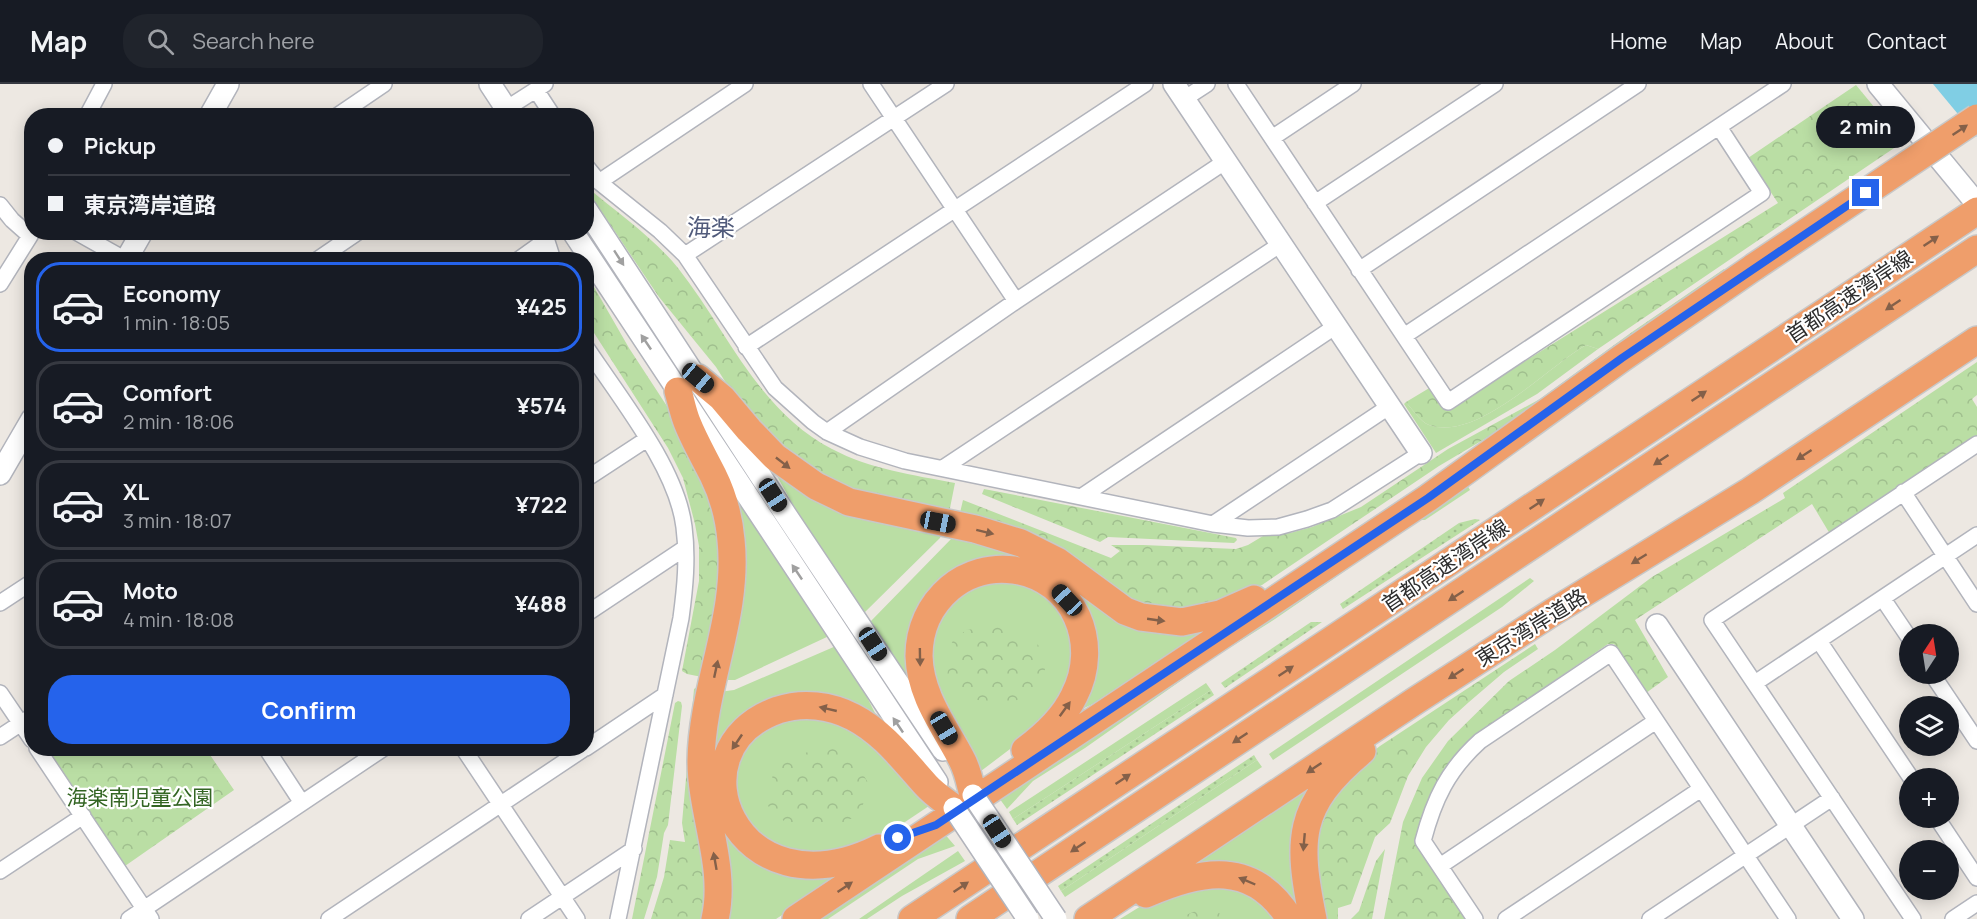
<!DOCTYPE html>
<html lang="en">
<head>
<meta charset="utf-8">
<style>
  body { margin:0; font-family:Manrope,"Noto Sans JP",sans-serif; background:#20242c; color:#f1f3f6; height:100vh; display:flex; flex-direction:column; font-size:22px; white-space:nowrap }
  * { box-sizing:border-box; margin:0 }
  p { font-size:20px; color:#9ea1a6 }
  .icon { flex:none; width:33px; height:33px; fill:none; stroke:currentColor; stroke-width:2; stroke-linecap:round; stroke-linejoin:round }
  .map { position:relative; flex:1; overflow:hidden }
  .panel { position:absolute; left:24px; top:168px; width:570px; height:504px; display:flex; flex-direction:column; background:#171b24; border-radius:24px; box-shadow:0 3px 15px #0003 }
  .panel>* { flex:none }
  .top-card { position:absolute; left:24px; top:24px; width:570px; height:132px; border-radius:24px; box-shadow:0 3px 15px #0003; display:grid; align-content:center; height:132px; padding:0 24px; background:#171b24 }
  .needle { width:39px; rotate:12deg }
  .fabs { position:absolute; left:1899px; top:540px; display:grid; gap:12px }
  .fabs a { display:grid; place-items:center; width:60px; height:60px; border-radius:50%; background:#171b24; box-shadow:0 3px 15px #0003; font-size:30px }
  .end { position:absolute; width:27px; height:27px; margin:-14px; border:8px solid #2563eb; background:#fff; box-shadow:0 0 0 3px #fff }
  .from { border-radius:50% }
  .bubble { position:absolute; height:42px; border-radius:21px; background:#171b24; box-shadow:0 3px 15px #0003; font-size:20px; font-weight:700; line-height:42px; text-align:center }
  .car { position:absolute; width:18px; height:36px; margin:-18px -9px; border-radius:8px; box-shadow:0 0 4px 2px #0007; background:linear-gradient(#222 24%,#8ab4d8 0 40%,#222 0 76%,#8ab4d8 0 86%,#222 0) }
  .top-card b { display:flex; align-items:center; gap:21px; height:57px; font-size:22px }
  .top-card b+b { border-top:2px solid #363941 }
  .top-card i { width:15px; height:15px; background:#f1f3f6 }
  ul { padding:10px 0 0; list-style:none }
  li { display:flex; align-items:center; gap:18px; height:90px; margin:0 12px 9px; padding:0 12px; border:3px solid #363941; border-radius:24px }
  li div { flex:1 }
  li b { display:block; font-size:22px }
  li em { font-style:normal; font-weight:700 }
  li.on { border-color:#2563eb }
  li>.icon { width:54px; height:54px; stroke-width:1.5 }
  .action { display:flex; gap:12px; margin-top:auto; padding:12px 24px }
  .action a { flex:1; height:69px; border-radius:24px; background:#2563eb; color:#fff; font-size:24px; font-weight:700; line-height:69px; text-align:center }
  header { display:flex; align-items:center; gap:36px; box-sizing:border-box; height:84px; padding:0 30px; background:#171b24; border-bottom:2px solid #363941 }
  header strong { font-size:28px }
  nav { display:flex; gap:33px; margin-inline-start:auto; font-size:21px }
  .search { width:420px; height:54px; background:#20242c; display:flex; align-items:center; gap:15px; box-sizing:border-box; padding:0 21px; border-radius:24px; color:#9ea1a6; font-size:22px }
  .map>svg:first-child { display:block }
</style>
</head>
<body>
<header>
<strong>Map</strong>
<div class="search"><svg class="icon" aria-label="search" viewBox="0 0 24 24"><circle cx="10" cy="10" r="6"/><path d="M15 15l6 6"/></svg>Search here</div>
<nav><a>Home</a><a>Map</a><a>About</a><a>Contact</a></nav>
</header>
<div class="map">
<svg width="1977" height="835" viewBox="0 0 1977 835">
  <defs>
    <pattern id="forest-crowns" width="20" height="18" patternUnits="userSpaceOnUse" patternTransform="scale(1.5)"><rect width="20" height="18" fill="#badea4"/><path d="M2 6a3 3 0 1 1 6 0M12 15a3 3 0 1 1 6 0" fill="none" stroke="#a0bf8e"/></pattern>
    <pattern id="garden-dots" width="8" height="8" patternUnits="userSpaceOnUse" patternTransform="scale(1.5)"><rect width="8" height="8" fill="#badea4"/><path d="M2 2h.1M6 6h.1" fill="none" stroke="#a0bf8e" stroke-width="1.8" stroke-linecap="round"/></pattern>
  </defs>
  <rect width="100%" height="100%" fill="#ede8e2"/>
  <path fill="#badea4" d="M587 138 842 527 836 531 583 149 586 148Z
    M1586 261 1598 265 1537 310 1436 369 1404 320 1406 318C1412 325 1421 338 1429 341 1477 358 1546 284 1586 261Z
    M771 381 943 445 940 454 864 529 792 419Z
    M727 398 829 552 735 596H720Z
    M1466 399 1470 406 1425 436H1419L1275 535 1207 578 1204 573Z
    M956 447 1218 539 1106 614 1069 631 1087 598 1069 505 954 488 916 609 870 538 954 452Z
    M1027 494 1072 538 1073 594 1034 647 981 687 943 625 929 574 936 535 962 502Z
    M1530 494 1534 497 1502 523 1273 676 1269 670Z
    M836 562 862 603 878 635 852 622 739 640 729 751C765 800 800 797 853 785L776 835H723L711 723 719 608 734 606Z
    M1193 581 1196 586 1085 664 1033 697 1007 725 997 711Z
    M1206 599 1211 606 1013 735 1009 728Z
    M790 629 846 637 917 704 929 722 896 744 855 766 774 770 731 713 743 660Z
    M1257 676 1262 683 1065 813 1061 807Z
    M1318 701 1304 835 1285 813 1174 790 1292 711Z
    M943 748 955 762 918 775 828 835H813Z
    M958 767 965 777 902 812 867 835H859Z
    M1239 801 1282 835H1120L1159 811 1183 803Z"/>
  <path fill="url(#forest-crowns)" d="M1856 1 1903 58 1598 265 1586 261C1546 284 1477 358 1429 341 1421 338 1412 325 1406 318L1431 303 1447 326 1778 119 1748 74Z
    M586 102C617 129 652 152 678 184 727 246 758 327 832 365 870 385 913 391 955 399L949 429 945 431 821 397 748 334 716 283 659 213 587 106Z
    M1724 185 1727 188 1520 334 1439 382 1262 501 1219 522 1185 529 1141 523 959 433 963 416 1111 474 1120 467 1111 461H1143L1236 465 1248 461 1263 452 1290 449 1312 443 1361 423 1448 365 1540 315 1632 248Z
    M586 189 629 264 691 359 706 390 726 468 707 594 687 590 682 587 699 497V462L695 440 683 394 668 364 587 238Z
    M1977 278V311L1972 315 1977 323V353L1830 450 1812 420 1635 536 1668 593 1646 609 1614 560H1608L1478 649 1443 689 1429 714 1415 756 1468 835H1384L1403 738 1422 694 1448 657 1509 597 1555 566 1652 493 1785 414 1783 409Z
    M984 405 1236 454 1237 456 1234 459 1108 453 1100 458 982 410Z
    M1005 541 1035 556 1048 577 1037 607 1008 620 963 614 946 598 952 558 966 546Z
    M1535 560 1538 565 1504 588 1469 618 1449 636 1426 663 1408 692 1390 739 1375 753 1351 820 1338 824V835H1321L1315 808 1318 727 1357 680 1380 662Z
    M697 603 704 605 706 835H651L664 793 670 756 685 758 682 739 694 605Z
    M678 617 681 618 682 622 668 741 664 749 657 793 644 835H632L675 619Z
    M827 660 857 680 870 702 859 731 831 744 785 738 768 722 774 682Z
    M48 665H206L234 706 125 782Z
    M1385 765 1372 835H1351L1359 827 1376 777Z
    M1208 822 1228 835H1176Z"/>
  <path fill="url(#garden-dots)" d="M1475 435 1480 436 1343 525 1340 520 1459 439Z
    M1311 538H1322L1225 604 1221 599Z
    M1211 606 1214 611 1017 741 1013 735Z
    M1254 671 1257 676 1061 807 1058 802Z"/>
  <path fill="#80cee4" d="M1933 0H1977V53Z"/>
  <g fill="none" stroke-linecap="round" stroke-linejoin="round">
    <defs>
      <path id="street" d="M871 0 1016 217
        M1236 0 1448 318 1762 109 1719 43
        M536 6 553 32
        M1184 15 1207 0
        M506 25 545 0
        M87 32 104 0
        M337 32 384 0
        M1272 54 1353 0
        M586 82 599 98 660 147 685 171 775 304 813 338 827 348 860 363 905 377 1213 440 1248 444 1278 443 1307 435 1332 426 1421 369
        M599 98 745 0
        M1315 119 1495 0
        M0 121 12 136 30 152 32 148
        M76 148 126 176
        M544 148 553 176
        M685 171 946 0
        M317 176 358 148
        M518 176 546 156
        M1359 186 1638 0
        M0 200 30 152
        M1404 252 1783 0
        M586 263C619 313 677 384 684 443 688 474 685 504 681 534L618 835
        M746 263 1145 0
        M827 348 1016 217 1226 77
        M943 384 1281 160
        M586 395 647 355
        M1903 408 1977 520
        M1081 413 1336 242
        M1213 440 1390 322
        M1883 515 1910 555
        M0 519 32 498
        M586 530 685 464
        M1819 557 1911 694
        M1932 590 1977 657
        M1755 599 1977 451
        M0 609 32 656
        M0 653 32 632
        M37 664 151 835
        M266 664 302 719
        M463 664 577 835
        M586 664 665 611
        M1937 734 1977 794
        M1440 782 1656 637
        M0 787 83 732
        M129 835 384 664
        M329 835 585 664
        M529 835 634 765
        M1475 835 1423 757C1434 715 1448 686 1480 657L1611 569 1788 835
        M1506 835 1701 705
        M1650 835 1832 714
        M1913 835 1712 536 1977 360
        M1953 835 1977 819"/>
      <path id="secondary" d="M490 0 511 32
        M1174 0 1421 369
        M1878 0 1977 120
        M210 32 228 0
        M586 125 786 431 943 666
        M573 148 937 698
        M126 176 142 148
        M0 390 32 335
        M1657 541 1853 835"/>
      <path id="highway" d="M698 294 722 314 749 346 775 373 816 402 849 418 975 445 1021 459 1057 477 1125 527 1141 533 1182 538 1220 530 1254 515
        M678 307C681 317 683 328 687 338 694 356 704 373 713 391 723 411 729 434 731 456 739 532 702 602 701 677 701 729 727 784 715 835
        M973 711C970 700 968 687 962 676 945 643 920 612 919 572 919 545 930 521 950 504 968 489 991 483 1014 486 1075 495 1101 560 1074 612 1064 633 1044 652 1025 666
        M879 764C735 835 667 665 778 626 803 618 830 621 853 633 884 649 904 677 926 701 934 710 945 717 954 724
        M1146 810C1201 786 1253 775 1290 835
        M796 835 1428 414 1622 274 1754 183
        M912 835 1977 127
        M970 835 1977 165
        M1088 835 1415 617 1553 528 1750 407 1977 256
        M1313 835C1297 756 1296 722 1362 667"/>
    </defs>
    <use href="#street" stroke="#b2b4bc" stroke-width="18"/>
    <use href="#secondary" stroke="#b2b4bc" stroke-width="24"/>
    <use href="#highway" stroke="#c8c8c8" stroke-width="30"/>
    <use href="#street" stroke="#fff" stroke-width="15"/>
    <use href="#secondary" stroke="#fff" stroke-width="21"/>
    <use href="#highway" stroke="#ef9e6b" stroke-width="27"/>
    <defs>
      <path id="secondary-bridge" d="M973 711 1056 835
        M954 724 1028 835"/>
      <path id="highway-bridge" d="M1754 183 1977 34"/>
    </defs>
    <use href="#secondary-bridge" stroke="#b2b4bc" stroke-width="24" stroke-linecap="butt"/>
    <use href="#highway-bridge" stroke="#c8c8c8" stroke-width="30" stroke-linecap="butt"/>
    <use href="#secondary-bridge" stroke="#fff" stroke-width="21"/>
    <use href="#highway-bridge" stroke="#ef9e6b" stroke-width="27"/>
  </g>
  <defs><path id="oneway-solid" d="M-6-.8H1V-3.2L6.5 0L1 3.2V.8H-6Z" transform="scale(1.5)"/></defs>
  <g fill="#846049">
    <use href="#oneway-solid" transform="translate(1960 46) rotate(-34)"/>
    <use href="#oneway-solid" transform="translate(1931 157) rotate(-34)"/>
    <use href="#oneway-solid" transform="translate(1893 221) rotate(146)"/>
    <use href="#oneway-solid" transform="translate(1699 312) rotate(-34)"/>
    <use href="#oneway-solid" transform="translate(1804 371) rotate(147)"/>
    <use href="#oneway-solid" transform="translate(1661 376) rotate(146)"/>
    <use href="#oneway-solid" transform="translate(783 379) rotate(38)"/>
    <use href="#oneway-solid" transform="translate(1537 420) rotate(-34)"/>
    <use href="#oneway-solid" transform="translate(985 448) rotate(14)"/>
    <use href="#oneway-solid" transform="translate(1639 475) rotate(148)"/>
    <use href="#oneway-solid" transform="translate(1456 512) rotate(147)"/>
    <use href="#oneway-solid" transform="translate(1156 536) rotate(8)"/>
    <use href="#oneway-solid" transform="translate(920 573) rotate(89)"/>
    <use href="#oneway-solid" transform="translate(716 585) rotate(-78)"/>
    <use href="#oneway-solid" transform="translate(1286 587) rotate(-34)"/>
    <use href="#oneway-solid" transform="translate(1456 590) rotate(147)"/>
    <use href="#oneway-solid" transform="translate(828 625) rotate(-167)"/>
    <use href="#oneway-solid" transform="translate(1065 625) rotate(-54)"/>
    <use href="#oneway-solid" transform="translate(1240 654) rotate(146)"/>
    <use href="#oneway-solid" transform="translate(737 658) rotate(124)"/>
    <use href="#oneway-solid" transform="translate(1314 684) rotate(146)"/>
    <use href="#oneway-solid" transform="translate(1123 695) rotate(-34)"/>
    <use href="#oneway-solid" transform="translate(1304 758) rotate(95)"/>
    <use href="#oneway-solid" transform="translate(1078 763) rotate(146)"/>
    <use href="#oneway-solid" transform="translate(715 777) rotate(-100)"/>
    <use href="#oneway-solid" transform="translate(1247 797) rotate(-157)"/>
    <use href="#oneway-solid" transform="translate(845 803) rotate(-34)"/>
    <use href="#oneway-solid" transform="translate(961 803) rotate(-34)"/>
  </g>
  <g fill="#a0a0a0">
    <use href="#oneway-solid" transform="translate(619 174) rotate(57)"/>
    <use href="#oneway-solid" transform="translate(646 258) rotate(-124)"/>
    <use href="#oneway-solid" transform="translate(797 488) rotate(-124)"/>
    <use href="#oneway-solid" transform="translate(898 641) rotate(-124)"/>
  </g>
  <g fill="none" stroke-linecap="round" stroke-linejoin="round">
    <path stroke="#2563eb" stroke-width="8" d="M898 754 936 741 1428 414 1622 274 1866 109"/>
  </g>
  <g text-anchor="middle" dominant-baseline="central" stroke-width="4.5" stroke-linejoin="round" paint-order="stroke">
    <g font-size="21" fill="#2d2d2d" stroke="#fff">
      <text transform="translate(1849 212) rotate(-34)">首都高速湾岸線</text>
      <text transform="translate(1445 481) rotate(-34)">首都高速湾岸線</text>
      <text transform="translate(1531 543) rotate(-32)">東京湾岸道路</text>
    </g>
    <g font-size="21" fill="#336523" stroke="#fff">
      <text x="140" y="713">海楽南児童公園</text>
    </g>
    <g font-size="24" fill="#515b7b" stroke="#fff">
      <text x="711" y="142">海楽</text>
    </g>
  </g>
</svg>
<div class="fabs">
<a><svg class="needle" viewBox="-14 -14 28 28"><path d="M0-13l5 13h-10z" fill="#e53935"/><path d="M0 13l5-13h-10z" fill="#9ea1a6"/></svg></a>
<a><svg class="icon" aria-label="layers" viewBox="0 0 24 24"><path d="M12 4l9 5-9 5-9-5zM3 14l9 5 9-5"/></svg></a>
<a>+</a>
<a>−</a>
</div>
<i class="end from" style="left:898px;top:754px"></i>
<i class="end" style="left:1866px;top:109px"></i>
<div class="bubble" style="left:1816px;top:22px;width:99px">2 min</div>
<i class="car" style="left:698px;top:294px;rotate:130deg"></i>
<i class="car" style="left:773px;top:411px;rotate:147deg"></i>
<i class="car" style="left:938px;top:438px;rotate:101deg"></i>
<i class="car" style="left:1067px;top:516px;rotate:317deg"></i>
<i class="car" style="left:873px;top:560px;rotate:147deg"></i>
<i class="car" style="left:944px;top:644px;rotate:149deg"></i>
<i class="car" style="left:997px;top:747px;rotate:147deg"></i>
<div class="top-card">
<b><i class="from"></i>Pickup</b>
<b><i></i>東京湾岸道路</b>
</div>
<section class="panel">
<ul>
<li class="on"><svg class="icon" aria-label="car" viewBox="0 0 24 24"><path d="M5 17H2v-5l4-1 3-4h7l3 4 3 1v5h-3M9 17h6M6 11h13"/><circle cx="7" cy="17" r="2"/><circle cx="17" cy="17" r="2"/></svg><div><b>Economy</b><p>1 min · 18:05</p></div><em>¥425</em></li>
<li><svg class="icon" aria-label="car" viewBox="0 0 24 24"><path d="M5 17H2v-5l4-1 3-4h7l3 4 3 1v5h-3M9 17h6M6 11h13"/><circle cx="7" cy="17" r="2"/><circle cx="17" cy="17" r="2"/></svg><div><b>Comfort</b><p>2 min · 18:06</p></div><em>¥574</em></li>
<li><svg class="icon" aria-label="car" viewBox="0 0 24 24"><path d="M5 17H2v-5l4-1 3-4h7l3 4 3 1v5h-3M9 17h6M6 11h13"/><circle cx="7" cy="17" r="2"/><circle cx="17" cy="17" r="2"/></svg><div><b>XL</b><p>3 min · 18:07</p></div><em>¥722</em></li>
<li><svg class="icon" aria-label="car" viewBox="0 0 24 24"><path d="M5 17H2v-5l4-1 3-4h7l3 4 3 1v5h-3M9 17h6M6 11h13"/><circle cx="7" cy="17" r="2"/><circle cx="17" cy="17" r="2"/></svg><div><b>Moto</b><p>4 min · 18:08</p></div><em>¥488</em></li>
</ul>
<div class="action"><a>Confirm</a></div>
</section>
</div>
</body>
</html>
